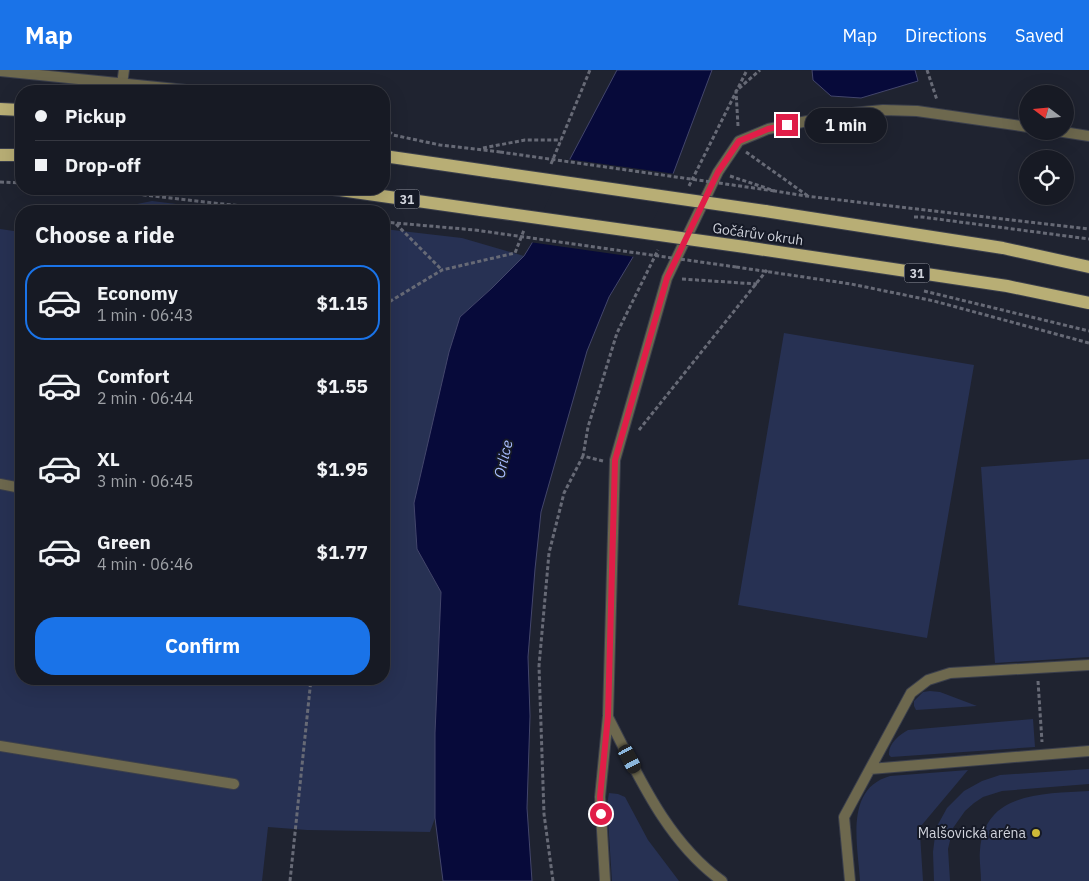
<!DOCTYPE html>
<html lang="en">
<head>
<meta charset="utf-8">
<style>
  body { margin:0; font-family:"IBM Plex Sans",sans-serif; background:#242731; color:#f1f3f6; height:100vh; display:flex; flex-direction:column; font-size:19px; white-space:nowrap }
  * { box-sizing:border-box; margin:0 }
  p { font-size:16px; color:#9ea1a6 }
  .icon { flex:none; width:28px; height:28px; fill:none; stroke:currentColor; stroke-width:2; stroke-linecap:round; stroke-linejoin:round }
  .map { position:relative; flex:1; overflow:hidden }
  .side { position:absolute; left:15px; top:135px; width:375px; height:480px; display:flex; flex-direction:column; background:#171a24; border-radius:20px; box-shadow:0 5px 20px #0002,0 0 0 1px #363841 }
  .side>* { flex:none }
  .guide { position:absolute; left:15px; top:15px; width:375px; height:110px; border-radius:20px; box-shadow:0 5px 20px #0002,0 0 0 1px #363841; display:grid; align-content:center; height:110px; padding:0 20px; background:#171a24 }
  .needle { width:32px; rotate:286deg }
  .buttons { position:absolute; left:1019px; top:15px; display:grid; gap:10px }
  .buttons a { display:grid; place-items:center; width:55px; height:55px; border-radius:50%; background:#171a24; box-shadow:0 5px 20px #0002,0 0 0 1px #363841; font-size:25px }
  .end { position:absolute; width:22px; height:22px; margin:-11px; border:6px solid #e11d48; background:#fff; box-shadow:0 0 0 2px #fff }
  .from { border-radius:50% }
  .bubble { position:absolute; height:35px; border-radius:18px; background:#171a24; box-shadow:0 5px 20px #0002,0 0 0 1px #363841; font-size:16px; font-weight:700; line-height:35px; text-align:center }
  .car { position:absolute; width:15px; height:30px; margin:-15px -8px; border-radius:6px; box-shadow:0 0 4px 1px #0007; background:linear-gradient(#222 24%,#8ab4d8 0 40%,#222 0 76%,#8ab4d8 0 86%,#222 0) }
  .guide b { display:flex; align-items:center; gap:18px; height:48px; font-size:19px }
  .guide b+b { border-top:1px solid #363841 }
  .guide i { width:12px; height:12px; background:#f1f3f6 }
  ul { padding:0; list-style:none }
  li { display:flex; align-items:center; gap:15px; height:75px; margin:0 10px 8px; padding:0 10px; border:2px solid transparent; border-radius:20px }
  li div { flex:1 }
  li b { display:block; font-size:19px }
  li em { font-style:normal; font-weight:700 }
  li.on { border-color:#1a73e8 }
  li>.icon { width:45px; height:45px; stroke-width:1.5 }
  h2 { padding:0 20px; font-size:22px; line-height:60px }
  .action { display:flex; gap:10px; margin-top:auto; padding:10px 20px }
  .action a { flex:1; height:58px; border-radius:20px; background:#1a73e8; color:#fff; font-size:20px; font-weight:700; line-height:58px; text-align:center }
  header { display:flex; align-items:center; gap:30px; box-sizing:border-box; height:70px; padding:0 25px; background:#1a73e8; color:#fff }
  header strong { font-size:24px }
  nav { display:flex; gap:28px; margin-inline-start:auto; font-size:18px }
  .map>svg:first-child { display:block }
</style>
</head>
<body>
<header>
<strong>Map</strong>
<nav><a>Map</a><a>Directions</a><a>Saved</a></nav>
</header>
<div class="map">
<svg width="1089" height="811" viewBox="0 0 1089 811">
  <rect width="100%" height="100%" fill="#1f2330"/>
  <path fill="#273153" d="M152 131 233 141H132L137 134Z
    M0 159 21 162V609H384V159L462 168 524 186 492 218 460 247 417 479 441 522 435 663V748L430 762 307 760 268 757 262 811H0Z
    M784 263 974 295 927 568 738 535Z
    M1089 389V587L995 593 981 397Z
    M930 621 940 622 977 636 916 640 914 636V631L923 622Z
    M1033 649 1035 677 891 687 889 685C888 674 899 665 908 660Z
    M1089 699V714L1002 721 983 727 974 733 965 741 953 758 948 779 950 811H934L933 782 936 758 947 738 964 721 982 711 1000 705Z
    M968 700 921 756 920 764 923 811H860C858 775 844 719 890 706Z
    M1089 721V811H981C981 801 979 790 980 780 985 721 1044 724 1089 721Z
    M609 723 618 724 625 727 648 770 679 811H612L607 735Z"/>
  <path fill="#070a3a" stroke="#43466b" d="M617 0H712L673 104 633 187 609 227 587 281 541 442 535 499 528 587 530 646 527 738 532 811H443L435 748V663L441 522 417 479 414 433 449 282 460 247 492 218 524 186 532 173 570 89Z
    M812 0H915L918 11 861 28 831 26 813 10Z"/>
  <path fill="#1f2330" d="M567 89 676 104 635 187 529 172Z"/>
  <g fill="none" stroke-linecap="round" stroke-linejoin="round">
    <defs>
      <path id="lane" d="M122 14 124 0
        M0 414 21 418
        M608 647C638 705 667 772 722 811
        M0 676 234 714
        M870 699 1089 681
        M605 811 600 727 608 646 615 390 667 208 718 102 739 71 768 59 842 44 883 40 917 41 1028 57
        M850 811 844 747 911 623 928 610 950 603 1089 595"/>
      <path id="street" d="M0 1 196 21
        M1057 61 1089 66"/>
      <path id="primary" d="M0 39 21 40
        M0 85H21
        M384 86 494 102
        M333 119 481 140
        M765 141 1003 178 1089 197
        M745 177 1007 216 1089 233"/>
    </defs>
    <use href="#lane" stroke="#3b3f4c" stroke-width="12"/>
    <use href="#street" stroke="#3b3f4c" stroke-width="12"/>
    <use href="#primary" stroke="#3b3f4c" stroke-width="14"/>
    <path stroke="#676a76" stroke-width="3" stroke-dasharray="4 2.5" stroke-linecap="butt" d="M927 0 937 30
      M738 56 736 21 760 0
      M384 57 393 65 440 75 500 82
      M483 78 525 70H561
      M746 82 808 126
      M551 94 590 0
      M730 106 775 121 806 126 1089 159
      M0 112 21 113
      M689 116 747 0
      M91 119 285 141
      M914 147H922L1089 169
      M384 152 475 160
      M396 154 442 200
      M736 197 851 214 934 231 1089 273
      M682 209 757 214
      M924 221 1089 261
      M384 235 442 200 515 183 524 160
      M639 360 767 200
      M603 391 583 386 588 357 617 263 658 180
      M1038 611 1042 672
      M290 811 311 609
      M553 811 544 744 539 596 549 483 564 423 583 386"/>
    <use href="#lane" stroke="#6d684e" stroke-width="10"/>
    <use href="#street" stroke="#6d684e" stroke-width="10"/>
    <use href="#primary" stroke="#b8ae75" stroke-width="12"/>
    <defs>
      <path id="primary-bridge" d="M494 102 765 141
        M481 140 745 177"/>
    </defs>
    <use href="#primary-bridge" stroke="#3b3f4c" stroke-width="14" stroke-linecap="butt"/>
    <path stroke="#676a76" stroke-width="3" stroke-dasharray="4 2.5" stroke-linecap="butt" d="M500 82 775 121
      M475 160 736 197"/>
    <use href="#primary-bridge" stroke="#b8ae75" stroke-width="12"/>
  </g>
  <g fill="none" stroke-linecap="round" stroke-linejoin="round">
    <path stroke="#e11d48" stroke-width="6" d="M601 744 600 727 608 646 615 390 667 208 718 102 739 71 768 59 787 55"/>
  </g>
  <circle fill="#cdb938" stroke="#151926" stroke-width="2" cx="1036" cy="763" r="5"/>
  <g text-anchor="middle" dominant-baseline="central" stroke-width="4" stroke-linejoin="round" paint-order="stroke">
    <g fill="#151926" stroke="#989ba5" stroke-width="1">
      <rect x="394.5" y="119.5" width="25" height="19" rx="4"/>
      <rect x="904.5" y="193.5" width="25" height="19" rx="4"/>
    </g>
    <g font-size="12" font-weight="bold" fill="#d0d3dc">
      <text x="407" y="129">31</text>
      <text x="917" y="203">31</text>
    </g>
    <g font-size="14" fill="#d0d3dc" stroke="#151926">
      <text transform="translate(758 164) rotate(8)">Gočárův okruh</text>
    </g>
    <g font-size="14" fill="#d0d3dc" stroke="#151926" text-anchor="end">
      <text x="1026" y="763">Malšovická aréna</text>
    </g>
    <g font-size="15" font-style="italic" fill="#a8bcfe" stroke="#151926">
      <text transform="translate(503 389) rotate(-77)">Orlice</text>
    </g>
  </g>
</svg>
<div class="buttons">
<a><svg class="needle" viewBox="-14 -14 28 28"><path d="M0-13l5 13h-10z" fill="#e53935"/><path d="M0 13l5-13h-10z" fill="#9ea1a6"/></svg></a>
<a><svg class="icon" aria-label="locate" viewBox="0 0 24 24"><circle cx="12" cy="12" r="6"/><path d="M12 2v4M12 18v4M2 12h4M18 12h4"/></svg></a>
</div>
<i class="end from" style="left:601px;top:744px"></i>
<i class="end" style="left:787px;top:55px"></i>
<div class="bubble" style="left:805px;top:38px;width:82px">1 min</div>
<i class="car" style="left:630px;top:689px;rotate:152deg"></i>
<div class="guide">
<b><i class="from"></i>Pickup</b>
<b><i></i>Drop-off</b>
</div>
<section class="side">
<h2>Choose a ride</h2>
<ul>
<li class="on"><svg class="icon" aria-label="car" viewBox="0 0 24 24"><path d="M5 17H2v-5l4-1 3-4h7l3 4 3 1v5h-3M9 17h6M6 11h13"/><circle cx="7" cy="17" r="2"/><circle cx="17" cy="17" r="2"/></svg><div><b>Economy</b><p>1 min · 06:43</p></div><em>$1.15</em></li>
<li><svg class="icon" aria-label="car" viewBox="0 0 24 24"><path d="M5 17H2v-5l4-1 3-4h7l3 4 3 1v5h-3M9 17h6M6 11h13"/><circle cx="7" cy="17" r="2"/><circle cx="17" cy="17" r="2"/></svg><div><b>Comfort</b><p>2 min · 06:44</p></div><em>$1.55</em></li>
<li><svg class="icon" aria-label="car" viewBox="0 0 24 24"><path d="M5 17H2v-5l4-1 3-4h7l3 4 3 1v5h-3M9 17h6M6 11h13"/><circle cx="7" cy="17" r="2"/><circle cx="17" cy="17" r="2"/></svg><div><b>XL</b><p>3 min · 06:45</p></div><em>$1.95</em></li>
<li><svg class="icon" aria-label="car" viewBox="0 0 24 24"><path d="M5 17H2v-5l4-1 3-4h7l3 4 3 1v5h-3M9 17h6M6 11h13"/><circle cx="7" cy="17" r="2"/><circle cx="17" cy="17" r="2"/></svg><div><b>Green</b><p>4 min · 06:46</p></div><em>$1.77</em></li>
</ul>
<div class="action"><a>Confirm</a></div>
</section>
</div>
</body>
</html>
